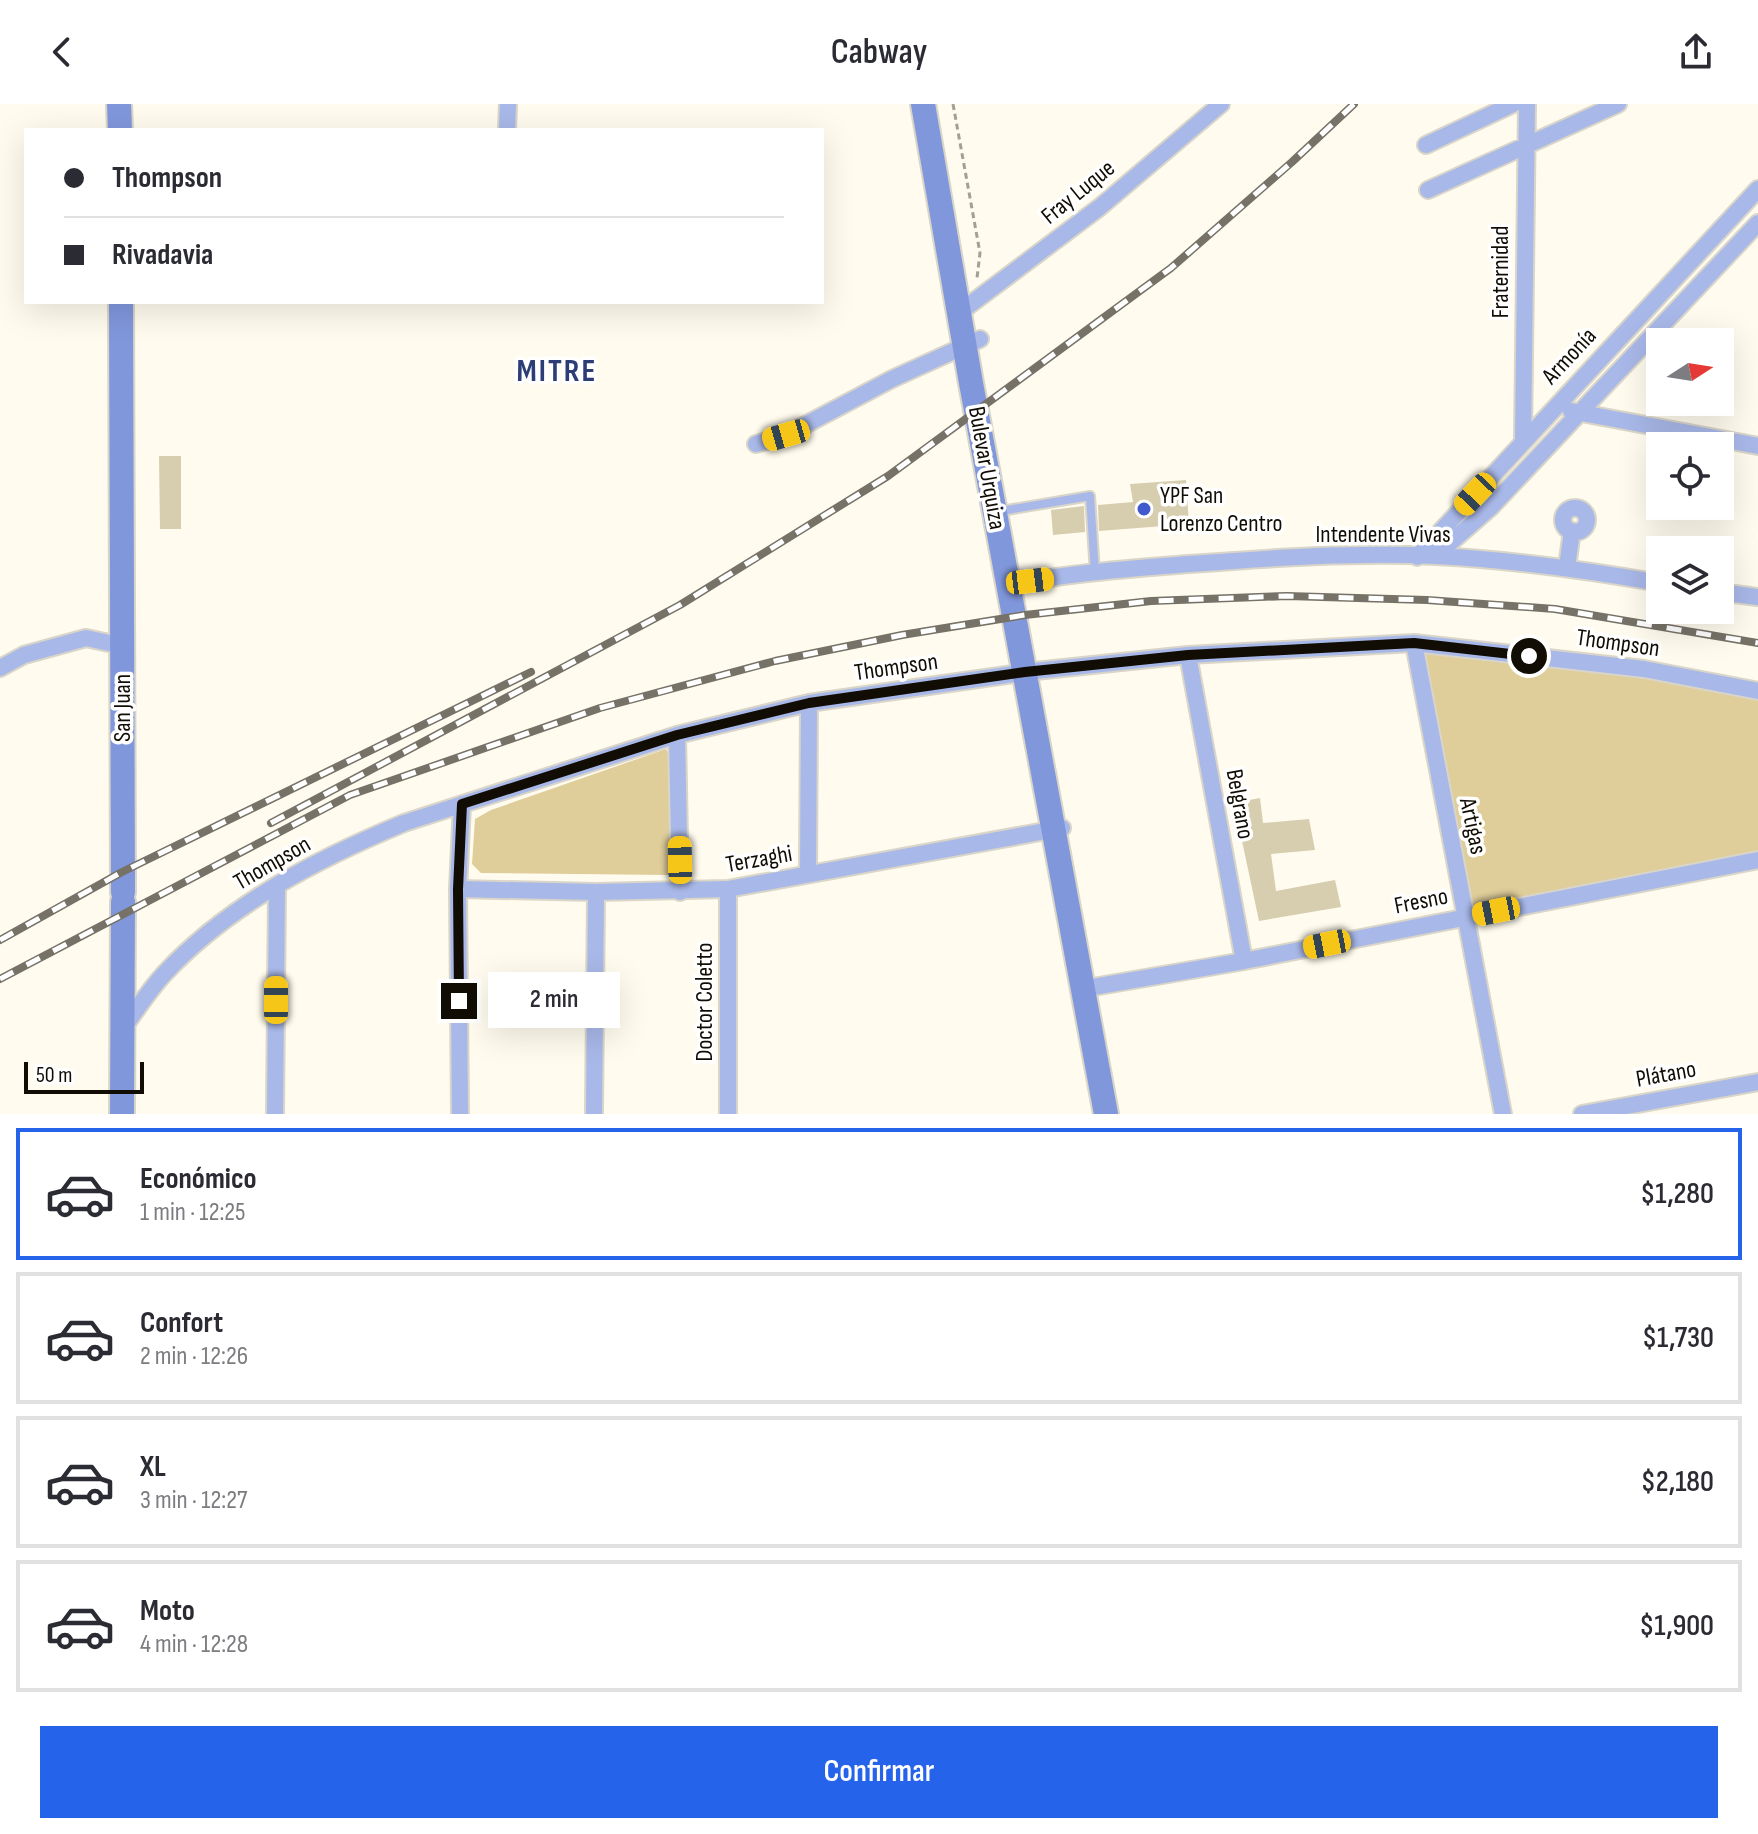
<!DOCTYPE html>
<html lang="es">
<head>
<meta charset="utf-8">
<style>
  body { margin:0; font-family:"Sofia Sans Condensed",sans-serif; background:#f2f2f3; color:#2b2b33; height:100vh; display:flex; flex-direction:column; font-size:30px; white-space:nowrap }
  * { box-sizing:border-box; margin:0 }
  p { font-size:26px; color:#7c7c81 }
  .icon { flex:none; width:44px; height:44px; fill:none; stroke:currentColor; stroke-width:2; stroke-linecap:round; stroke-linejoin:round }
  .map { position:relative; height:1010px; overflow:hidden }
  .side { display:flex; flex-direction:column; background:#fff; flex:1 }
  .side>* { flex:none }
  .guide { position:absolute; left:24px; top:24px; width:800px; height:176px; border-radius:0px; box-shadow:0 8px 32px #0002; display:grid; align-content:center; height:176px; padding:0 40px; background:#fff }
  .needle { width:52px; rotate:78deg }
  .buttons { position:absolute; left:1646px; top:224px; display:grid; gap:16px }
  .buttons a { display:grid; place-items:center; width:88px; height:88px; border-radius:0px; background:#fff; box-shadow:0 8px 32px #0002; font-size:40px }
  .scale { position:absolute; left:24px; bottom:20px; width:120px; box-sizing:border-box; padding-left:8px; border:4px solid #110d04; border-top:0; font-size:22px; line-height:28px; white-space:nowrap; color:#110d04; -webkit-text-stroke:6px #fff; paint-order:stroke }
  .end { position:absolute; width:36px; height:36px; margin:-18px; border:10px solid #110d04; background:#fff; box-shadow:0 0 0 4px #fff }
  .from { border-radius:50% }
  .bubble { position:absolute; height:56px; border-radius:0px; background:#fff; box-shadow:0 8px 32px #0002; font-size:26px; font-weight:600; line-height:56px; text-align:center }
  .car { position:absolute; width:24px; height:48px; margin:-24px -12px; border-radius:10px; box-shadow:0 0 6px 2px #0007; background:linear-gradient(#f5c518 24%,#345 0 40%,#f5c518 0 76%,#345 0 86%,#f5c518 0) }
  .guide b { display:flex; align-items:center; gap:28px; height:76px; font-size:30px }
  .guide b+b { border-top:2px solid #e1e1e2 }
  .guide i { width:20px; height:20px; background:#2b2b33 }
  ul { padding:14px 0 0; list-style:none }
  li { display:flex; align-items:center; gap:24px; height:132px; margin:0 16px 12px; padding:0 24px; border:4px solid #e1e1e2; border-radius:0px }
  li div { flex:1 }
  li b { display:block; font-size:30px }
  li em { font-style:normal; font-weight:600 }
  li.selected { border-color:#2563eb }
  li>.icon { width:72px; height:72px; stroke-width:1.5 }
  .primary-button { display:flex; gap:16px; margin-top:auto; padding:16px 40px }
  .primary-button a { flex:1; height:92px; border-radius:0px; background:#2563eb; color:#fff; font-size:32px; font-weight:600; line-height:92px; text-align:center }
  header { display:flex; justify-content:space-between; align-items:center; height:104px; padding:0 40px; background:#fff; font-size:36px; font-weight:600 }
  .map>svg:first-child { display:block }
</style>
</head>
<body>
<header><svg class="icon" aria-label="back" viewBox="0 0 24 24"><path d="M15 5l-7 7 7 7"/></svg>Cabway<svg class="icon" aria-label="share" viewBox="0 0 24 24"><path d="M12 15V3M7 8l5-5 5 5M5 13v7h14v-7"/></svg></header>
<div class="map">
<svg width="1758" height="1010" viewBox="0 0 1758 1010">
  <rect width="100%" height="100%" fill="#fffbee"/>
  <path fill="#dfcd9a" d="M1414 539 1758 587V756L1467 813Z
    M666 645 670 653 672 762 669 771 481 769 472 760 475 715 491 706Z"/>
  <path fill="#d7cdaf" d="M159 352H181V425H160Z
    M1186 376 1189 420 1099 427 1098 401 1133 398 1130 380Z
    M1084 402 1085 428 1053 431 1051 406Z
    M1260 694 1263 719 1309 715 1315 746 1271 750 1276 787 1335 776 1341 803 1259 817 1234 699Z"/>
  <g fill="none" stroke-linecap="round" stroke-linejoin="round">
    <defs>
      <path id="lane" d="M1007 406 1090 392 1095 469"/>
      <path id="street" d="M507 26 508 0
        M1426 41 1513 0
        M1428 86 1618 0
        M960 208 1100 103 1221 0
        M1571 307 1758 342
        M1523 336 1527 0
        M756 340 786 331 892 275 980 235
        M1563 416a12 12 0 1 1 24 0a12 12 0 1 1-24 0Z
        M1435 452 1491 403 1758 119
        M1417 453 1758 85
        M1567 463 1572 427
        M1009 481C1067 469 1129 465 1189 460 1271 454 1355 448 1437 452 1513 456 1586 466 1660 479
        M1720 488 1758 493
        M1414 539 1503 1010
        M1188 551 1244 857
        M0 564 24 551 86 534 123 542
        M677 631 680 788
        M808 770 809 599
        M458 785 596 788 728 785 1062 724
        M1093 883 1244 857 1758 756
        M124 923C137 905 150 885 165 869 230 800 317 755 404 719L677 631 809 599 1035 567 1188 551 1414 539 1644 565 1758 587
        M275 1010 277 781
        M460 1010 458 785 462 700
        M594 1010 596 788
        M728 1010V785
        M1582 1010 1758 978"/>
      <path id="secondary" d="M119 0 120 26
        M923 0 971 279 1106 1010
        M121 198 123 788
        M122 1010 123 798"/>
    </defs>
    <use href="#lane" stroke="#d9d5c9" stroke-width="12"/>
    <use href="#street" stroke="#d9d5c9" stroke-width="20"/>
    <use href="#secondary" stroke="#d9d5c9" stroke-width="28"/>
    <path stroke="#a39f94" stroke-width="3" stroke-dasharray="6 4" stroke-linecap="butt" d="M953 0 980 149 977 174"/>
    <use href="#lane" stroke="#a8b8e8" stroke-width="8"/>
    <use href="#street" stroke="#a8b8e8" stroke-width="16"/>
    <use href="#secondary" stroke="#8097dc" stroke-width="24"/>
    <defs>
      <path id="rail" d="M271 719 680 501 888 372 1171 164 1292 58 1354 0
        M0 836 122 768 531 568
        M0 875 350 691 600 604 775 557 902 531 1025 511 1151 497 1287 492 1427 496 1555 505 1758 539"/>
    </defs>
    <use href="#rail" stroke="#767268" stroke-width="8"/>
    <use href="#rail" stroke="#fff" stroke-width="5" stroke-dasharray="15" stroke-linecap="butt"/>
  </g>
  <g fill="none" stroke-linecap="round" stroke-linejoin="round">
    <path stroke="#110d04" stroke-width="10" d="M459 897 458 785 462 700 677 631 809 599 1025 568 1188 551 1414 539 1529 552"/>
  </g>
  <circle fill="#4059cc" stroke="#fff" stroke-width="3" cx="1144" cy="405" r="8"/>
  <g text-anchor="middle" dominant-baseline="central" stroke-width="7" stroke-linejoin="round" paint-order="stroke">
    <g font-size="24" fill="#110d04" stroke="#fff">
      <text transform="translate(1078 88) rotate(-39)">Fray Luque</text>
      <text transform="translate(1500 168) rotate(-90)">Fraternidad</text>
      <text transform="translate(1569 252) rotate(-47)">Armonía</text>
      <text transform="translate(987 364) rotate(80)">Bulevar Urquiza</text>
      <text x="1383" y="430">Intendente Vivas</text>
      <text transform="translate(1618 539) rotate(8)">Thompson</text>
      <text transform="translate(896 563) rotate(-8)">Thompson</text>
      <text transform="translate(122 604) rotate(-90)">San Juan</text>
      <text transform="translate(1240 700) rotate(80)">Belgrano</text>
      <text transform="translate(1473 722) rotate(78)">Artigas</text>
      <text transform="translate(759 755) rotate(-10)">Terzaghi</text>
      <text transform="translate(272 759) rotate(-30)">Thompson</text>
      <text transform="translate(1421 797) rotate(-11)">Fresno</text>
      <text transform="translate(704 898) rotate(-90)">Doctor Coletto</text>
      <text transform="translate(1666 970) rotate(-10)">Plátano</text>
    </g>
    <g font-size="24" fill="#110d04" stroke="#fff" text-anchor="start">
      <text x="1160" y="391">YPF San<tspan x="1160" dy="28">Lorenzo Centro</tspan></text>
    </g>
    <g font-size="32" font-weight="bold" letter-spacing="2" fill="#2d3d76" stroke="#fff">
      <text x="557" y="267">MITRE</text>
    </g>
  </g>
</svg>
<div class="buttons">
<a><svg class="needle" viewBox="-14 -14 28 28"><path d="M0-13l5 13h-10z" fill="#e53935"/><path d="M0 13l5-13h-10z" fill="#7c7c81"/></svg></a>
<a><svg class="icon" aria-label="locate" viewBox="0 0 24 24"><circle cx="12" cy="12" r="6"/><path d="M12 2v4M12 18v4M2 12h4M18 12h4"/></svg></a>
<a><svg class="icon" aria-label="layers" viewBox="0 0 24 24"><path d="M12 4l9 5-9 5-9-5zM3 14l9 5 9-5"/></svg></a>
</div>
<div class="scale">50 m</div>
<i class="end from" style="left:1529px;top:552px"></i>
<i class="end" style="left:459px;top:897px"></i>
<div class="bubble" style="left:488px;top:868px;width:132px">2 min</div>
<i class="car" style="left:786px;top:331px;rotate:254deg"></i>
<i class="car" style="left:1475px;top:390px;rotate:223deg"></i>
<i class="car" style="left:1030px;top:477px;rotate:83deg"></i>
<i class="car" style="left:680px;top:756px;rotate:359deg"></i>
<i class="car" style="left:1496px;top:807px;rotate:259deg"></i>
<i class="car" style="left:1327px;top:840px;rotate:259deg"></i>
<i class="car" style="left:276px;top:896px;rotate:0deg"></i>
<div class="guide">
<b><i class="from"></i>Thompson</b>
<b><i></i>Rivadavia</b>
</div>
</div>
<section class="side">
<ul>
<li class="selected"><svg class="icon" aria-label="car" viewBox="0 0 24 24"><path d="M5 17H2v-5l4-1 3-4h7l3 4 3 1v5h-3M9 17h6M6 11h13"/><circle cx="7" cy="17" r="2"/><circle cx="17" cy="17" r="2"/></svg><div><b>Económico</b><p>1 min · 12:25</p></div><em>$1,280</em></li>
<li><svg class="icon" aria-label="car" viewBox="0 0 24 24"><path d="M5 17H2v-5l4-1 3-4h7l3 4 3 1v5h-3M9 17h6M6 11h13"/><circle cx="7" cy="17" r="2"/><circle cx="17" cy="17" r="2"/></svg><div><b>Confort</b><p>2 min · 12:26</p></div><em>$1,730</em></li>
<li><svg class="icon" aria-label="car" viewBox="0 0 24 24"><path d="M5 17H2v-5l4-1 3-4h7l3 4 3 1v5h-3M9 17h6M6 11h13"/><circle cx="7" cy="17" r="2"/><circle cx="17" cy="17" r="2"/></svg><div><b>XL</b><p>3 min · 12:27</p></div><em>$2,180</em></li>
<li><svg class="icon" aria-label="car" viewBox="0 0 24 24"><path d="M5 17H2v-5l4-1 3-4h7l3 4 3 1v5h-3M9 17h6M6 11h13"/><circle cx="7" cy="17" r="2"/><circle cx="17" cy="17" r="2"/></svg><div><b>Moto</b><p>4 min · 12:28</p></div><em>$1,900</em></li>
</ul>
<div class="primary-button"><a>Confirmar</a></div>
</section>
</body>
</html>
